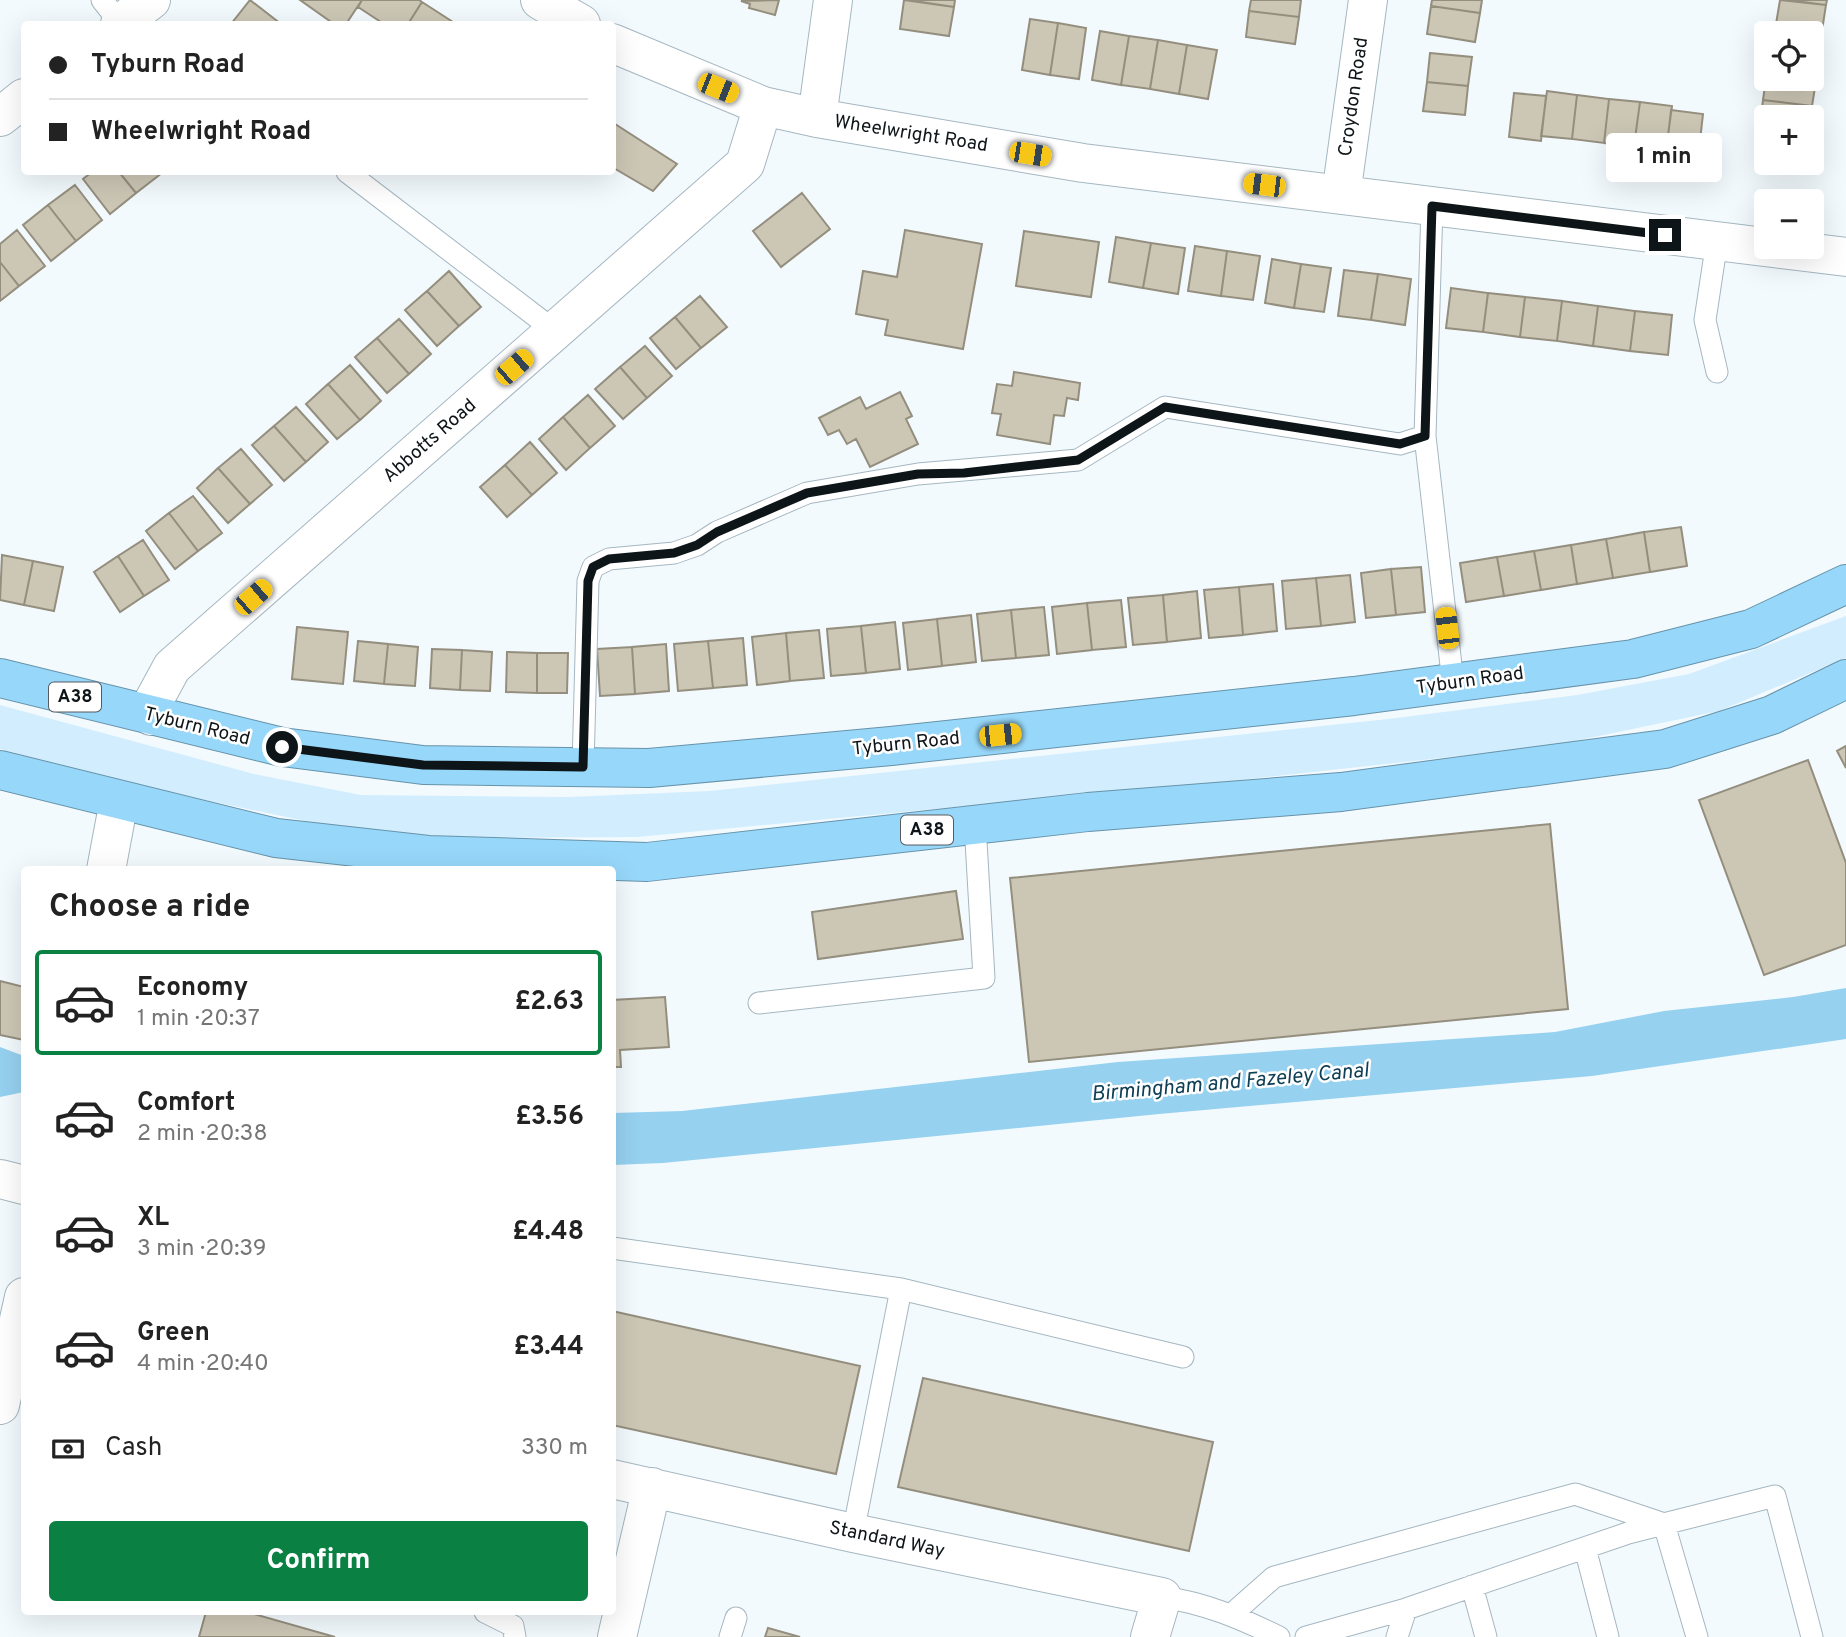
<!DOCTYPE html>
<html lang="en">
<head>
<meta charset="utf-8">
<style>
  body { margin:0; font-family:Overpass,sans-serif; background:#f6f6f6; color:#222; height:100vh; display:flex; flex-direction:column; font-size:26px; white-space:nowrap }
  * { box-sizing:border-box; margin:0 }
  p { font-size:23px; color:#767676 }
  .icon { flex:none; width:38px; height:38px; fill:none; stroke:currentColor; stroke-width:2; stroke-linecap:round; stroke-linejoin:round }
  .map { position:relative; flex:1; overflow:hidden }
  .sheet { position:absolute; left:21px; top:866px; width:595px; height:749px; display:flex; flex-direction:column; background:#fff; border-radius:7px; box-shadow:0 7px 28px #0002 }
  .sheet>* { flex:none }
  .banner { position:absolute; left:21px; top:21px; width:595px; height:154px; border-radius:7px; box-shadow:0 7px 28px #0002; display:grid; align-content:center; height:154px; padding:0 28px; background:#fff }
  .buttons { position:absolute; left:1754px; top:21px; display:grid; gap:14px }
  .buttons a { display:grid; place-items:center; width:70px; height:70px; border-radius:7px; background:#fff; box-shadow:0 7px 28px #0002; font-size:35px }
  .end { position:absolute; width:32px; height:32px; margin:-16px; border:9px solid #0e1518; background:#fff; box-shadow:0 0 0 4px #fff }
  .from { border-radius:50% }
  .bubble { position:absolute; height:49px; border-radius:7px; background:#fff; box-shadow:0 7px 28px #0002; font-size:23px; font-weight:700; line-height:49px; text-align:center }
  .car { position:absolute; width:21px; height:42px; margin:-21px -10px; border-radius:9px; box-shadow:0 0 5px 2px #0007; background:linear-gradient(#f5c518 24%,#345 0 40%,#f5c518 0 76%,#345 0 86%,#f5c518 0) }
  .banner b { display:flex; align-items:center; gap:24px; height:66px; font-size:26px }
  .banner b+b { border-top:2px solid #e0e0e0 }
  .banner i { width:18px; height:18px; background:#222 }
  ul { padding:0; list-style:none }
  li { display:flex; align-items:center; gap:21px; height:105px; margin:0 14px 10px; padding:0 14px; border:4px solid transparent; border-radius:7px }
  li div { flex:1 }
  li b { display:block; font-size:26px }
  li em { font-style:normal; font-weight:700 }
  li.current { border-color:#0b8043 }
  li>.icon { width:63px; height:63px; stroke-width:1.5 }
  h2 { padding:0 28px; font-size:32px; line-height:84px }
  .pay { display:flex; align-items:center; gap:18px; height:77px; padding:0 28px; font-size:26px }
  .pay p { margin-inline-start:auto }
  .action { display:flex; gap:14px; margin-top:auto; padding:14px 28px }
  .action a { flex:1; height:80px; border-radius:7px; background:#0b8043; color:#fff; font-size:28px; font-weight:700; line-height:80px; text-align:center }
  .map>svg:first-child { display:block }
</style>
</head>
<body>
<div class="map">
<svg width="1846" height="1637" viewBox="0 0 1846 1637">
  <rect width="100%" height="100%" fill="#f3fafe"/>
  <path fill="#d2eefe" d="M1846 616V658L1719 711 1551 746 1213 783 637 837 471 838 358 832 142 787 0 749V705L254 774 361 795 569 797 709 791 1388 719 1577 695 1689 674Z"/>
  <path fill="#96d1f0" d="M1846 988V1039L1592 1076 1159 1114 663 1163 613 1165V1113L682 1111 1118 1062 1555 1032 1664 1011 1793 997Z
    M0 1047 24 1056V1092L0 1097Z"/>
  <path fill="#ccc6b5" stroke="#948e7e" stroke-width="2" d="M250 0 281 24H231Z
    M300 0H362L346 24H334Z
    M362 0H419L422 2 408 24H384L358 7Z
    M779 0 775 15 749 8 750 4 741 1Z
    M904 0 954 7 949 36 900 29Z
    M908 0H955L954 7Z
    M1251 0H1301L1299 17 1249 11Z
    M1432 0H1482L1480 13 1431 6Z
    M1780 0 1826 5 1821 37 1775 30Z
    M1788 0H1827L1826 5Z
    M422 2 456 24H408Z
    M1431 6 1480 13 1475 42 1427 34Z
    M1249 11 1299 17 1295 44 1246 37Z
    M1030 19 1058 23 1050 75 1022 70Z
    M1058 23 1086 28 1079 79 1050 75Z
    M1100 31 1129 36 1121 85 1092 80Z
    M1811 35 1821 37 1817 66 1811 65Z
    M1129 36 1158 40 1150 89 1121 85Z
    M1158 40 1187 45 1179 94 1150 89Z
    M1187 45 1217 50 1208 99 1179 94Z
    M1430 53 1472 57 1468 86 1427 82Z
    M1811 74 1817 75 1812 106 1763 100 1766 79H1811Z
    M1427 82 1468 86 1465 115 1423 111Z
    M1547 91 1577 95 1572 139 1541 136Z
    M1514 93 1546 96 1541 141 1509 137Z
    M1577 95 1609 99 1604 143 1572 139Z
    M1609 99 1640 102 1634 146 1604 143Z
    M1763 100 1812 106 1811 117H1766V132L1759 131Z
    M1640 102 1672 106 1666 150 1634 146Z
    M1671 110 1703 114 1698 158 1666 155Z
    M612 122 677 164 653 191 612 167Z
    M92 172H119L136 193 110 214 83 179Z
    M119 172H161L162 173 136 193Z
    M75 185 102 220 76 241 48 205Z
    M802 193 830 229 781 267 753 231Z
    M48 205 76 241 51 261 23 225Z
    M17 230 45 266 19 286 0 262V244Z
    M905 230 982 244 963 349 885 335 888 320 856 314 863 271 897 277Z
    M1024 231 1099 242 1091 297 1016 286Z
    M1116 237 1151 243 1143 288 1109 282Z
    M1151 243 1185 248 1178 294 1143 288Z
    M1195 246 1227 251 1221 296 1188 291Z
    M1227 251 1260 256 1253 300 1221 296Z
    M1272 259 1301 264 1294 308 1265 303Z
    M0 262 19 286 0 301Z
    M1301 264 1331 268 1324 312 1294 308Z
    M1344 270 1378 274 1371 320 1338 316Z
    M449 271 481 307 459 326 427 291Z
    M1378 274 1411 279 1405 325 1371 320Z
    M1451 288 1488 293 1483 332 1446 328Z
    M427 291 459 326 437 346 405 310Z
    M1488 293 1525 297 1520 337 1483 332Z
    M700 296 727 327 701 348 675 317Z
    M1525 297 1562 301 1557 341 1520 337Z
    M1562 301 1598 306 1593 346 1557 341Z
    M1598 306 1635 311 1630 351 1593 346Z
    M1635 311 1672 315 1668 355 1630 351Z
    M675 317 701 348 676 369 650 338Z
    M399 319 431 354 409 374 377 338Z
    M377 338 409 374 387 393 355 357Z
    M645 346 672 376 647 398 620 367Z
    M350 365 381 401 360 420 328 384Z
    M620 367 647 398 623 419 595 389Z
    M1014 372 1080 383 1078 400 1067 398 1064 416 1054 415 1050 444 997 435 1001 414 992 413 997 384 1012 386Z
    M328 384 360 420 337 439 306 404Z
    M900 392 912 416 906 419 918 444 870 467 856 439 847 444 839 430 828 435 819 418 860 397 866 409Z
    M588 395 615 426 590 448 563 417Z
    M296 407 328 442 306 462 274 426Z
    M563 417 590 448 566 470 539 439Z
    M274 426 306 462 284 481 252 445Z
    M530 442 557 473 532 495 505 465Z
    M241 449 272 485 250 504 218 468Z
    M505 465 532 495 507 517 480 487Z
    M218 468 250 504 228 523 197 488Z
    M193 496 222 533 198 551 169 513Z
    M169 513 198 551 175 569 146 531Z
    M1681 527 1687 566 1650 572 1644 532Z
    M1644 532 1650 572 1613 578 1606 539Z
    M1606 539 1613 578 1577 584 1571 545Z
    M143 540 169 580 144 596 118 556Z
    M1571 545 1577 584 1541 590 1534 551Z
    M1534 551 1541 590 1504 596 1497 557Z
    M2 555 33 561 24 605 0 600Z
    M118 556 144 596 120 612 94 572Z
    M1497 557 1504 596 1466 602 1460 563Z
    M33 561 63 567 54 611 24 605Z
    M1421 567 1425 612 1396 615 1391 569Z
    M1391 569 1396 615 1366 618 1361 573Z
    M1350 575 1355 622 1321 626 1316 578Z
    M1316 578 1321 626 1286 629 1282 581Z
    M1273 584 1277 631 1243 635 1239 587Z
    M1239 587 1243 635 1209 638 1204 590Z
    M1197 591 1201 638 1167 642 1163 595Z
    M1163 595 1167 642 1133 645 1128 598Z
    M1121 600 1126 647 1092 650 1087 603Z
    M1087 603 1092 650 1057 654 1052 607Z
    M1044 607 1049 655 1016 658 1011 610Z
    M1011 610 1016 658 982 661 977 614Z
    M971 615 976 662 942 666 937 619Z
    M937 619 942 666 908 670 903 623Z
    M895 622 900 669 866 673 861 626Z
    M861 626 866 673 831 676 827 629Z
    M297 627 348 632 343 684 292 679Z
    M819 630 824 678 790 681 786 633Z
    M786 633 790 681 757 685 752 637Z
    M743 638 747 685 713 688 708 641Z
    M358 641 388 644 384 684 354 681Z
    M708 641 713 688 678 691 674 644Z
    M388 644 418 647 415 686 384 684Z
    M666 644 669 691 635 694 632 647Z
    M632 647 635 694 600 696 597 649Z
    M432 649 462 650 460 690 430 688Z
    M462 650 492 652 490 691 460 690Z
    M507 652 537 653V693L506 692Z
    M537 653H568L567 693H537Z
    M1846 746V768L1837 751Z
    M1808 760 1846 863V945L1764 975 1699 800Z
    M1550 824 1568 1009 1029 1062 1010 878Z
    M956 891 963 939 818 959 812 912Z
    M0 981 24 987V1040L0 1035Z
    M665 997 669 1047 620 1050 621 1067H612V1000Z
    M612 1311 860 1366 836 1474 612 1425Z
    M923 1378 1213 1442 1189 1551 898 1487Z
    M206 1612H247L335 1637H199Z
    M768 1628 800 1637H765Z"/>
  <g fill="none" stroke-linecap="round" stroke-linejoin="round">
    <defs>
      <path id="lane" d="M102 0 121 24
        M347 172 555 331
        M1432 206 1425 436 1453 683
        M1717 241 1705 320 1717 372
        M583 767 588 581 593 567 609 559 674 553 697 545 717 532 807 493 918 474 1078 460 1165 407 1400 444 1425 436
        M759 1003 984 978 975 824
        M612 1248 901 1289 1183 1357
        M853 1533 901 1289
        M1585 1548 1608 1637
        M1472 1586 1486 1637
        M1162 1597C1205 1603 1240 1618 1279 1637
        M485 1612 513 1626 515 1637
        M1232 1614 1274 1577 1575 1494 1664 1524 1697 1637
        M730 1637 736 1618
        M1306 1637 1406 1609
        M1397 1637 1406 1609 1628 1533 1775 1496 1812 1637"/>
      <path id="street" d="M540 0 581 24
        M120 24 151 0
        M612 43 763 106 817 118 1083 163 1846 257
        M0 117 24 98
        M817 118 833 0
        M1341 195 1368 0
        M151 716 153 702 172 667 745 164 763 106
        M106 870 119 801
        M0 1179 24 1185
        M0 1405 24 1297
        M612 1479 853 1533 1162 1597 1150 1637
        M617 1637 652 1487"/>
      <path id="highway" d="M0 678 282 747 423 765 649 768 891 746 1354 696 1633 659 1751 629 1846 584
        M0 770 276 838 428 855 647 862 1088 812 1341 792 1665 749 1772 715 1846 679"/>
    </defs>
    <use href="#lane" stroke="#a5b7c1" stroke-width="23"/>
    <use href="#street" stroke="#a5b7c1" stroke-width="40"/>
    <use href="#highway" stroke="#6793aa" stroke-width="40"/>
    <use href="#lane" stroke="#fff" stroke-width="21"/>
    <use href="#street" stroke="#fff" stroke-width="38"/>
    <use href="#highway" stroke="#97d7f9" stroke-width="38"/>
  </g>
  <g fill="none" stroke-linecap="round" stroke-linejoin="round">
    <path stroke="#0e1518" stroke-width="9" d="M282 747 423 765 583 767 588 581 593 567 609 559 674 553 697 545 717 532 807 493 918 474 964 473 1078 460 1165 407 1400 444 1425 436 1432 206 1665 235"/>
  </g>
  <g text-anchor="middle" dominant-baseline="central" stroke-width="5" stroke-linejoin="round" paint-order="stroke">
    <g fill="#fff" stroke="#565b5d" stroke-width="2">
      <rect x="49" y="682.5" width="52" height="29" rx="5"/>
      <rect x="901" y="815.5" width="52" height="29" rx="5"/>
    </g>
    <g font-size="18" font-weight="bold" fill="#0e1518">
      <text x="75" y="697">A38</text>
      <text x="927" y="830">A38</text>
    </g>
    <g font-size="19" fill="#0e1518" stroke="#fff">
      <text transform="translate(1354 97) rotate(-82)">Croydon Road</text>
      <text transform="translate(911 134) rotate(9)">Wheelwright Road</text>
      <text transform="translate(430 441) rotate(-41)">Abbotts Road</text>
      <text transform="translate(1470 681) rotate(-8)">Tyburn Road</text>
      <text transform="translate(197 727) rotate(14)">Tyburn Road</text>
      <text transform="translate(906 744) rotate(-6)">Tyburn Road</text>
      <text transform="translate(887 1540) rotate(12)">Standard Way</text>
    </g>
    <g font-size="21" font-style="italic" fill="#104056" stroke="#fff">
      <text transform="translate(1230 1083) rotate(-5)">Birmingham and Fazeley Canal</text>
    </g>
  </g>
</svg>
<div class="buttons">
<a><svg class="icon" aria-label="locate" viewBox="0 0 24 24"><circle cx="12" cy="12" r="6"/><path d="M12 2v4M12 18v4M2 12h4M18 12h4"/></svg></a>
<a>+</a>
<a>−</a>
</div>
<i class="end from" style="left:282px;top:747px"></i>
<i class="end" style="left:1665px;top:235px"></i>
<div class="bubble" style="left:1606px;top:133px;width:116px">1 min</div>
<i class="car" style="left:718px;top:88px;rotate:112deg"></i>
<i class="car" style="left:1030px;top:154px;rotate:99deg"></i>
<i class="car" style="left:1264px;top:185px;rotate:277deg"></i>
<i class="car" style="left:514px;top:367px;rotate:49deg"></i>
<i class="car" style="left:253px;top:597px;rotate:49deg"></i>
<i class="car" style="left:1447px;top:628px;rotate:353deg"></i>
<i class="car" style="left:1000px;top:735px;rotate:84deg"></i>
<div class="banner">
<b><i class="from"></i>Tyburn Road</b>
<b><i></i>Wheelwright Road</b>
</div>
<section class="sheet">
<h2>Choose a ride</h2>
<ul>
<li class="current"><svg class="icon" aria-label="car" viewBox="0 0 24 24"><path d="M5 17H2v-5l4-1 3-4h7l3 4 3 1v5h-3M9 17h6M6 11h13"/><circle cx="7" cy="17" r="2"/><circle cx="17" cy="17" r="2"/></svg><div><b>Economy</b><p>1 min · 20:37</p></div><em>£2.63</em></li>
<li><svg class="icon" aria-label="car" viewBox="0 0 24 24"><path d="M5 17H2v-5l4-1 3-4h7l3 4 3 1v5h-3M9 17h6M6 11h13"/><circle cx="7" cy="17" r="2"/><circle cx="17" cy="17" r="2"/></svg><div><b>Comfort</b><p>2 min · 20:38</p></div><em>£3.56</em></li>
<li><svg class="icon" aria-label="car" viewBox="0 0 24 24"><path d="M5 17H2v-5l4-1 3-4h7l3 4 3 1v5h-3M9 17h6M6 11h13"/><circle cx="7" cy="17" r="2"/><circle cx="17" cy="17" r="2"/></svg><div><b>XL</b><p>3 min · 20:39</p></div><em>£4.48</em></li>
<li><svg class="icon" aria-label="car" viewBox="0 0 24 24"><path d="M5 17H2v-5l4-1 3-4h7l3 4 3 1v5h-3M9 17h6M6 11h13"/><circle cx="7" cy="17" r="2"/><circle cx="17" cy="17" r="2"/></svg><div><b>Green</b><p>4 min · 20:40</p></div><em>£3.44</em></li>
</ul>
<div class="pay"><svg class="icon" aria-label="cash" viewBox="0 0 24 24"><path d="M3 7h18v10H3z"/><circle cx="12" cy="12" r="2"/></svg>Cash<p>330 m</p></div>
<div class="action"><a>Confirm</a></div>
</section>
</div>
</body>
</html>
